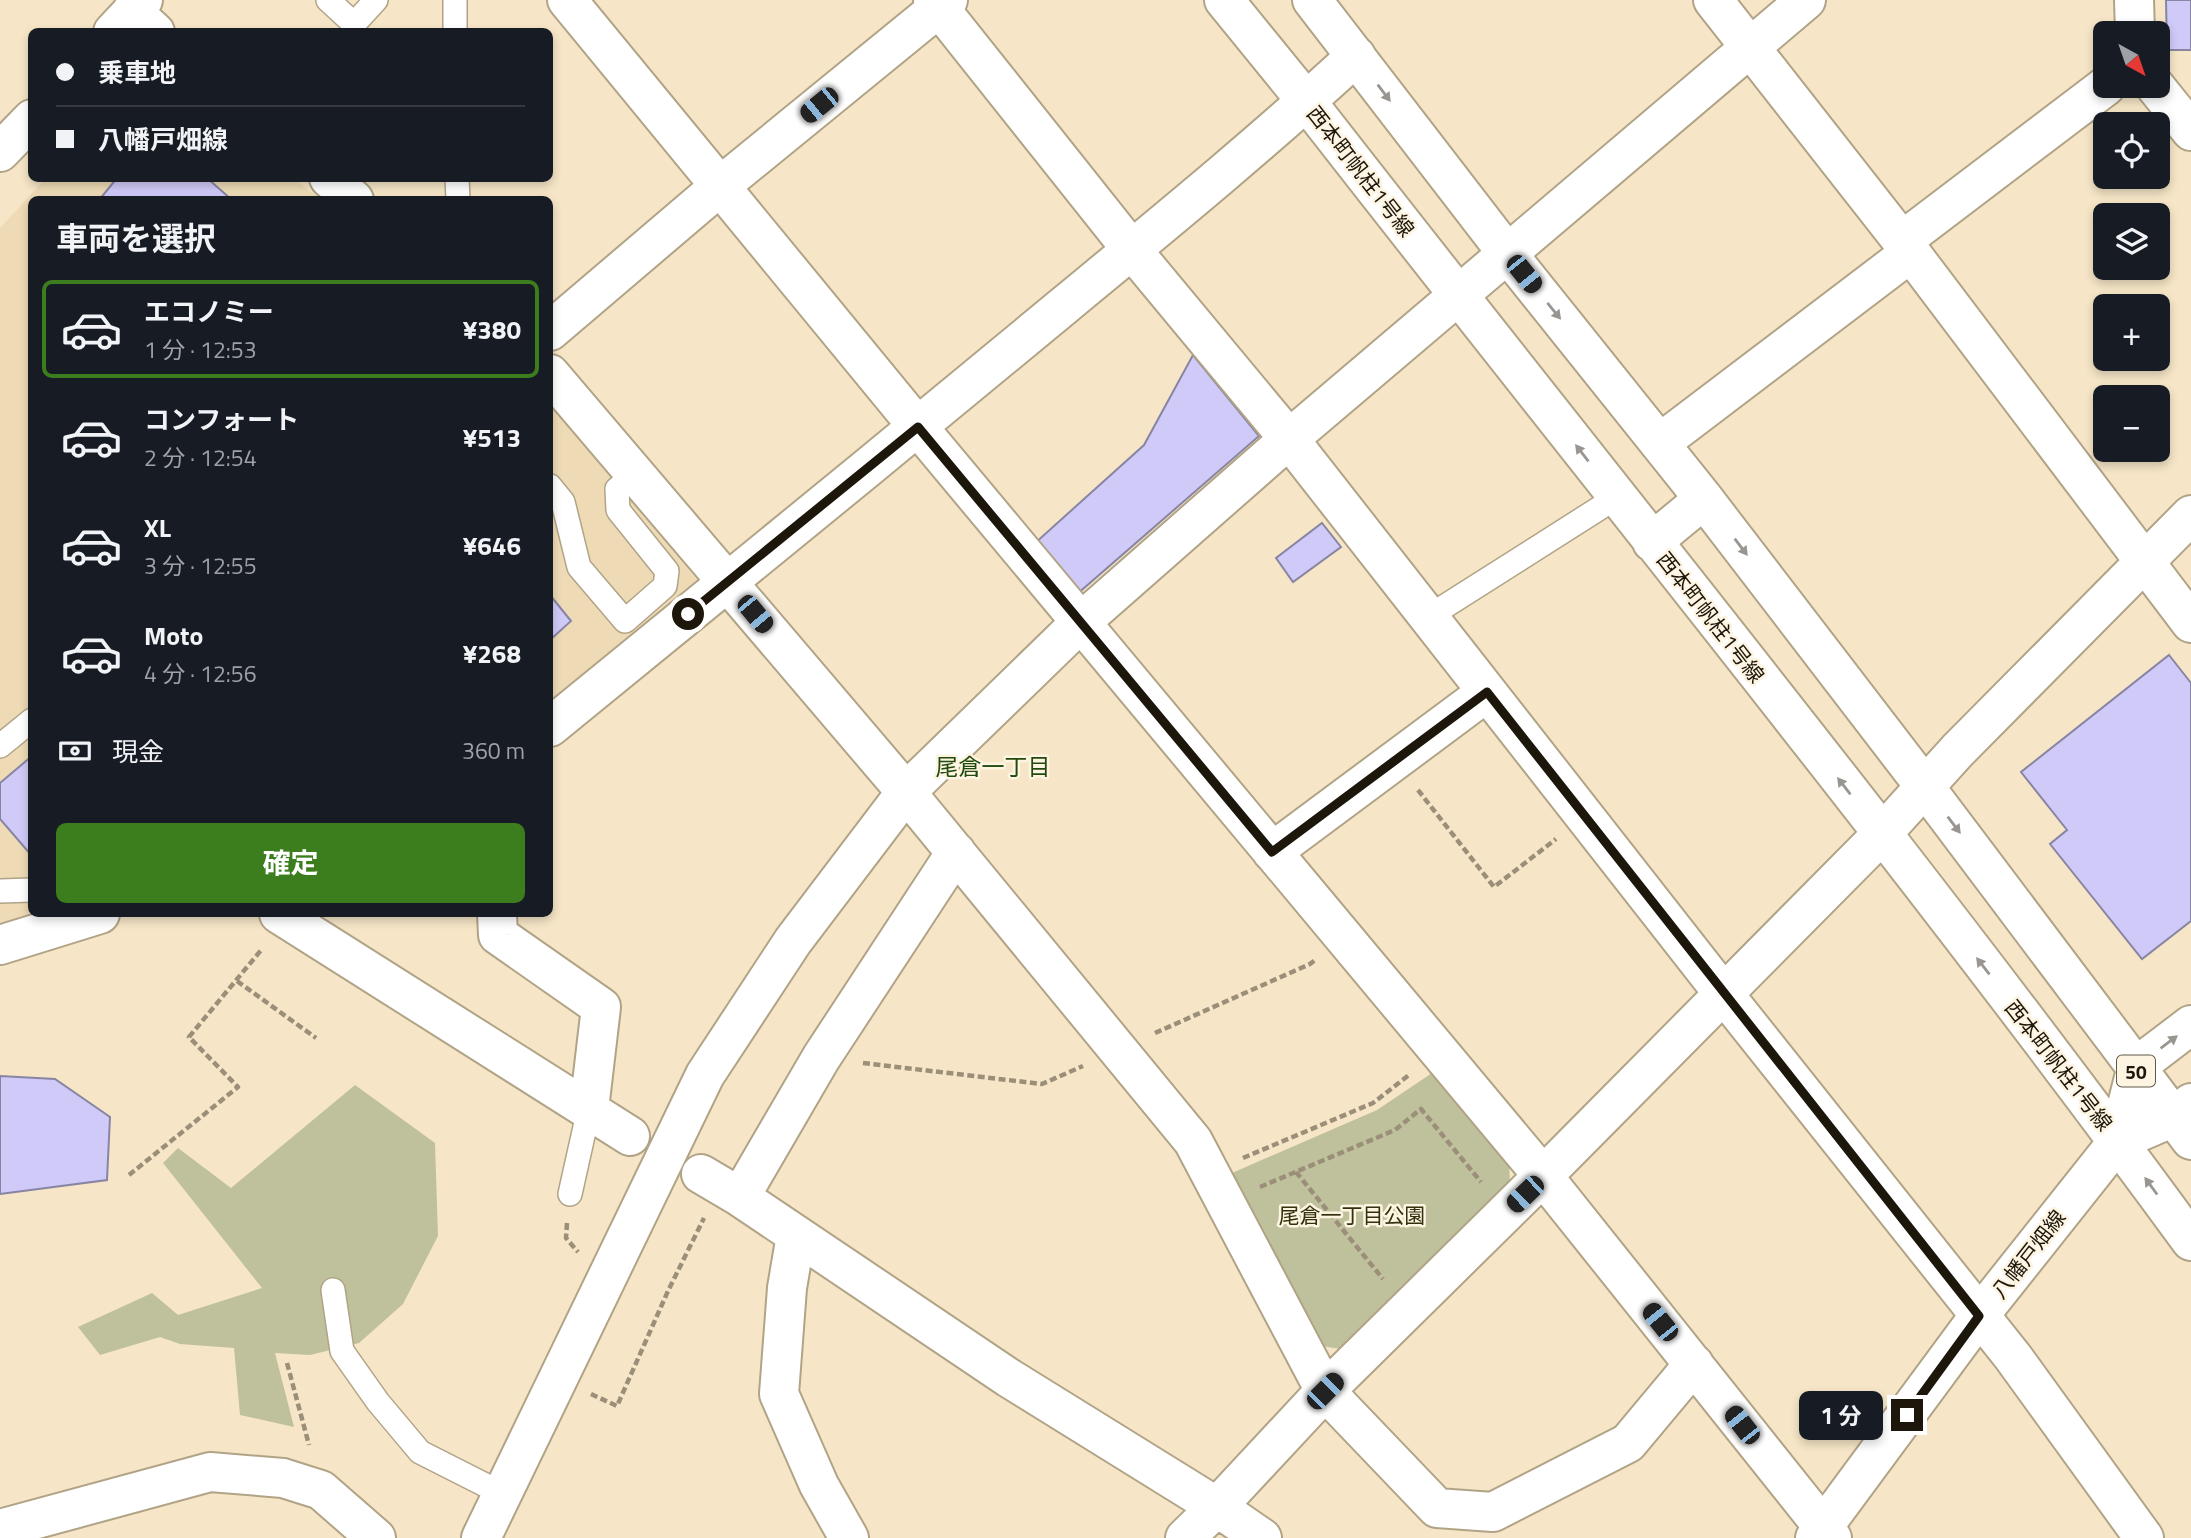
<!DOCTYPE html>
<html lang="ja">
<head>
<meta charset="utf-8">
<style>
  body { margin:0; font-family:"Titillium Web","Noto Sans JP",sans-serif; background:#242831; color:#f1f3f6; height:100vh; display:flex; flex-direction:column; font-size:26px; white-space:nowrap }
  * { box-sizing:border-box; margin:0 }
  p { font-size:23px; color:#9ea1a6 }
  .icon { flex:none; width:38px; height:38px; fill:none; stroke:currentColor; stroke-width:2; stroke-linecap:round; stroke-linejoin:round }
  .map { position:relative; flex:1; overflow:hidden }
  .sheet { position:absolute; left:28px; top:196px; width:525px; height:721px; display:flex; flex-direction:column; background:#171b24; border-radius:10px; box-shadow:0 4px 10px #0003 }
  .sheet>* { flex:none }
  .hud { position:absolute; left:28px; top:28px; width:525px; height:154px; border-radius:10px; box-shadow:0 4px 10px #0003; display:grid; align-content:center; height:154px; padding:0 28px; background:#171b24 }
  .needle { width:46px; rotate:140deg }
  .tools { position:absolute; left:2093px; top:21px; display:grid; gap:14px }
  .tools a { display:grid; place-items:center; width:77px; height:77px; border-radius:10px; background:#171b24; box-shadow:0 4px 10px #0003; font-size:35px }
  .end { position:absolute; width:32px; height:32px; margin:-16px; border:9px solid #1c160b; background:#fff; box-shadow:0 0 0 4px #fff }
  .from { border-radius:50% }
  .bubble { position:absolute; height:49px; border-radius:10px; background:#171b24; box-shadow:0 4px 10px #0003; font-size:23px; font-weight:700; line-height:49px; text-align:center }
  .car { position:absolute; width:21px; height:42px; margin:-21px -10px; border-radius:9px; box-shadow:0 0 5px 2px #0007; background:linear-gradient(#222 24%,#8ab4d8 0 40%,#222 0 76%,#8ab4d8 0 86%,#222 0) }
  .hud b { display:flex; align-items:center; gap:24px; height:66px; font-size:26px }
  .hud b+b { border-top:2px solid #363941 }
  .hud i { width:18px; height:18px; background:#f1f3f6 }
  ul { padding:0; list-style:none }
  li { display:flex; align-items:center; gap:21px; height:98px; margin:0 14px 10px; padding:0 14px; border:4px solid transparent; border-radius:10px }
  li div { flex:1 }
  li b { display:block; font-size:26px }
  li em { font-style:normal; font-weight:700 }
  li.active { border-color:#3c7d1d }
  li>.icon { width:63px; height:63px; stroke-width:1.5 }
  h2 { padding:0 28px; font-size:32px; line-height:84px }
  .pay { display:flex; align-items:center; gap:18px; height:77px; padding:0 28px; font-size:26px }
  .pay p { margin-inline-start:auto }
  .button { display:flex; gap:14px; margin-top:auto; padding:14px 28px }
  .button a { flex:1; height:80px; border-radius:10px; background:#3c7d1d; color:#fff; font-size:28px; font-weight:700; line-height:80px; text-align:center }
  .map>svg:first-child { display:block }
</style>
</head>
<body>
<div class="map">
<svg width="2191" height="1538" viewBox="0 0 2191 1538">
  <rect width="100%" height="100%" fill="#f6e6c7"/>
  <path fill="#eedbb6" d="M45 179H294L320 199 32 200V914H53L0 930V228Z
    M550 404 700 584 550 708Z"/>
  <path fill="#bfc19d" d="M1432 1073 1509 1163 1510 1182 1341 1349 1321 1346 1232 1173 1377 1110Z
    M355 1085 435 1143 438 1236 403 1304 359 1343 310 1355 275 1353 294 1427 240 1415 234 1348 180 1344 160 1337 100 1355 78 1327 152 1293 178 1315 262 1288 163 1163 178 1148 231 1188Z"/>
  <path fill="#cfcaf7" stroke="#8885a3" stroke-width="2" d="M2166 0H2191V50H2167Z
    M117 178H207L232 200H99Z
    M1193 355 1259 436 1076 595 1034 544 1144 445Z
    M1322 523 1341 547 1293 582 1276 558Z
    M550 595 571 621 550 640Z
    M2169 655 2191 683V921L2142 959 2050 844 2067 830 2021 772Z
    M32 756V856L0 819V783Z
    M0 1076 55 1079 110 1117 107 1180 0 1194Z"/>
  <g fill="none" stroke-linecap="round" stroke-linejoin="round">
    <defs>
      <path id="lane" d="M328 0 354 24 376 0
        M455 0V32
        M457 178 458 200
        M550 486 563 502 579 567 625 621 665 586 667 571 618 510 617 489 635 473
        M1428 617 1617 497
        M0 746 32 720
        M0 891 32 890
        M570 1194 589 1109
        M333 1290 342 1351 378 1402 420 1452 503 1494"/>
      <path id="street" d="M567 0 918 427 1543 1176 1832 1538
        M933 0 1132 250 1289 439 1723 993 2013 1357 2144 1538
        M1713 0 1902 241 2191 623
        M2134 0 2135 33
        M132 11 155 32
        M2155 86 2191 131
        M329 178 354 200
        M1902 241 2106 86
        M550 331 719 187 948 0
        M550 374 906 792 1193 1141 1325 1391 1437 1508 1493 1512 1628 1443 1694 1364
        M1660 443 1910 253
        M550 727C722 587 895 446 1066 304 1164 223 1263 142 1356 56
        M1272 852 1487 692
        M279 914 630 1136
        M497 914 498 935 601 1007 589 1109
        M0 945 100 914
        M701 1174 740 1197 1009 1378 1217 1507 1262 1538
        M740 1197 821 1058 956 852
        M796 1235 787 1288 779 1394 819 1485 849 1538
        M0 1529 210 1472 283 1478 321 1490 376 1538
        M481 1538 705 1075 793 941 906 792 1081 622 1289 439 1806 0
        M1185 1538 1217 1507 1325 1391 1543 1176 1882 834 1958 750 2191 515"/>
      <path id="secondary" d="M1224 0 1307 102C1602 481 1907 853 2191 1241
        M1312 0 1507 253 1704 499 1925 787 2191 1140
        M113 32 143 0
        M0 152 32 119
        M1652 542 1704 499"/>
      <path id="primary" d="M2118 1141 2174 1117 2191 1103
        M1815 1538 1979 1316 2118 1141 2137 1066 2191 1025"/>
    </defs>
    <use href="#lane" stroke="#b1a386" stroke-width="26"/>
    <use href="#street" stroke="#b1a386" stroke-width="42"/>
    <use href="#secondary" stroke="#b1a386" stroke-width="42"/>
    <use href="#primary" stroke="#b1a386" stroke-width="42"/>
    <path stroke="#9b8f79" stroke-width="4.5" stroke-dasharray="7 3.5" stroke-linecap="butt" d="M1418 790 1494 887 1556 839
      M237 981 316 1038
      M1155 1033 1310 964 1315 960
      M863 1063 1042 1084 1083 1066
      M1243 1158 1373 1103 1409 1075
      M1296 1172 1383 1279
      M129 1175 238 1087 189 1037 262 949
      M1260 1187 1395 1130 1421 1109 1481 1182
      M567 1223 566 1238 578 1252
      M287 1363 309 1445
      M591 1394 617 1406 668 1291 704 1218"/>
    <use href="#lane" stroke="#fff" stroke-width="23"/>
    <use href="#street" stroke="#fff" stroke-width="38"/>
    <use href="#secondary" stroke="#fff" stroke-width="38"/>
    <use href="#primary" stroke="#fff" stroke-width="38"/>
  </g>
  <defs><path id="oneway-solid" d="M-6-.8H1V-3.2L6.5 0L1 3.2V.8H-6Z" transform="scale(1.75)"/></defs>
  <g fill="#999691">
    <use href="#oneway-solid" transform="translate(1384 93) rotate(53)"/>
    <use href="#oneway-solid" transform="translate(1554 311) rotate(51)"/>
    <use href="#oneway-solid" transform="translate(1582 453) rotate(-128)"/>
    <use href="#oneway-solid" transform="translate(1741 547) rotate(53)"/>
    <use href="#oneway-solid" transform="translate(1844 786) rotate(-128)"/>
    <use href="#oneway-solid" transform="translate(1954 825) rotate(53)"/>
    <use href="#oneway-solid" transform="translate(1983 966) rotate(-128)"/>
    <use href="#oneway-solid" transform="translate(2169 1042) rotate(-37)"/>
    <use href="#oneway-solid" transform="translate(2151 1186) rotate(-126)"/>
  </g>
  <g fill="none" stroke-linecap="round" stroke-linejoin="round">
    <path stroke="#1c160b" stroke-width="9" d="M688 614 918 427 1272 852 1487 692 1979 1316 1907 1415"/>
  </g>
  <g text-anchor="middle" dominant-baseline="central" stroke-width="5" stroke-linejoin="round" paint-order="stroke">
    <rect fill="#fdf4e2" stroke="#60594c" stroke-width="2" x="2117" y="1055.5" width="38" height="31" rx="5"/>
    <g font-size="19" font-weight="bold" fill="#1c160b">
      <text x="2136" y="1071">50</text>
    </g>
    <g font-size="21" fill="#1c160b" stroke="#fdf4e2">
      <text transform="translate(1361 171) rotate(52)">西本町帆柱1号線</text>
      <text transform="translate(1711 617) rotate(52)">西本町帆柱1号線</text>
      <text transform="translate(2059 1065) rotate(52)">西本町帆柱1号線</text>
      <text transform="translate(2028 1254) rotate(-52)">八幡戸畑線</text>
    </g>
    <g font-size="21" fill="#31320d" stroke="#fdf4e2">
      <text x="1352" y="1215">尾倉一丁目公園</text>
    </g>
    <g font-size="23" fill="#214a0d" stroke="#fdf4e2">
      <text x="993" y="766">尾倉一丁目</text>
    </g>
  </g>
</svg>
<div class="tools">
<a><svg class="needle" viewBox="-14 -14 28 28"><path d="M0-13l5 13h-10z" fill="#e53935"/><path d="M0 13l5-13h-10z" fill="#9ea1a6"/></svg></a>
<a><svg class="icon" aria-label="locate" viewBox="0 0 24 24"><circle cx="12" cy="12" r="6"/><path d="M12 2v4M12 18v4M2 12h4M18 12h4"/></svg></a>
<a><svg class="icon" aria-label="layers" viewBox="0 0 24 24"><path d="M12 4l9 5-9 5-9-5zM3 14l9 5 9-5"/></svg></a>
<a>+</a>
<a>−</a>
</div>
<i class="end from" style="left:688px;top:614px"></i>
<i class="end" style="left:1907px;top:1415px"></i>
<div class="bubble" style="left:1799px;top:1391px;width:84px">1 分</div>
<i class="car" style="left:819px;top:105px;rotate:231deg"></i>
<i class="car" style="left:1524px;top:274px;rotate:141deg"></i>
<i class="car" style="left:755px;top:614px;rotate:140deg"></i>
<i class="car" style="left:1525px;top:1194px;rotate:226deg"></i>
<i class="car" style="left:1660px;top:1322px;rotate:321deg"></i>
<i class="car" style="left:1325px;top:1391px;rotate:45deg"></i>
<i class="car" style="left:1742px;top:1425px;rotate:322deg"></i>
<div class="hud">
<b><i class="from"></i>乗車地</b>
<b><i></i>八幡戸畑線</b>
</div>
<section class="sheet">
<h2>車両を選択</h2>
<ul>
<li class="active"><svg class="icon" aria-label="car" viewBox="0 0 24 24"><path d="M5 17H2v-5l4-1 3-4h7l3 4 3 1v5h-3M9 17h6M6 11h13"/><circle cx="7" cy="17" r="2"/><circle cx="17" cy="17" r="2"/></svg><div><b>エコノミー</b><p>1 分 · 12:53</p></div><em>¥380</em></li>
<li><svg class="icon" aria-label="car" viewBox="0 0 24 24"><path d="M5 17H2v-5l4-1 3-4h7l3 4 3 1v5h-3M9 17h6M6 11h13"/><circle cx="7" cy="17" r="2"/><circle cx="17" cy="17" r="2"/></svg><div><b>コンフォート</b><p>2 分 · 12:54</p></div><em>¥513</em></li>
<li><svg class="icon" aria-label="car" viewBox="0 0 24 24"><path d="M5 17H2v-5l4-1 3-4h7l3 4 3 1v5h-3M9 17h6M6 11h13"/><circle cx="7" cy="17" r="2"/><circle cx="17" cy="17" r="2"/></svg><div><b>XL</b><p>3 分 · 12:55</p></div><em>¥646</em></li>
<li><svg class="icon" aria-label="car" viewBox="0 0 24 24"><path d="M5 17H2v-5l4-1 3-4h7l3 4 3 1v5h-3M9 17h6M6 11h13"/><circle cx="7" cy="17" r="2"/><circle cx="17" cy="17" r="2"/></svg><div><b>Moto</b><p>4 分 · 12:56</p></div><em>¥268</em></li>
</ul>
<div class="pay"><svg class="icon" aria-label="cash" viewBox="0 0 24 24"><path d="M3 7h18v10H3z"/><circle cx="12" cy="12" r="2"/></svg>現金<p>360 m</p></div>
<div class="button"><a>確定</a></div>
</section>
</div>
</body>
</html>
